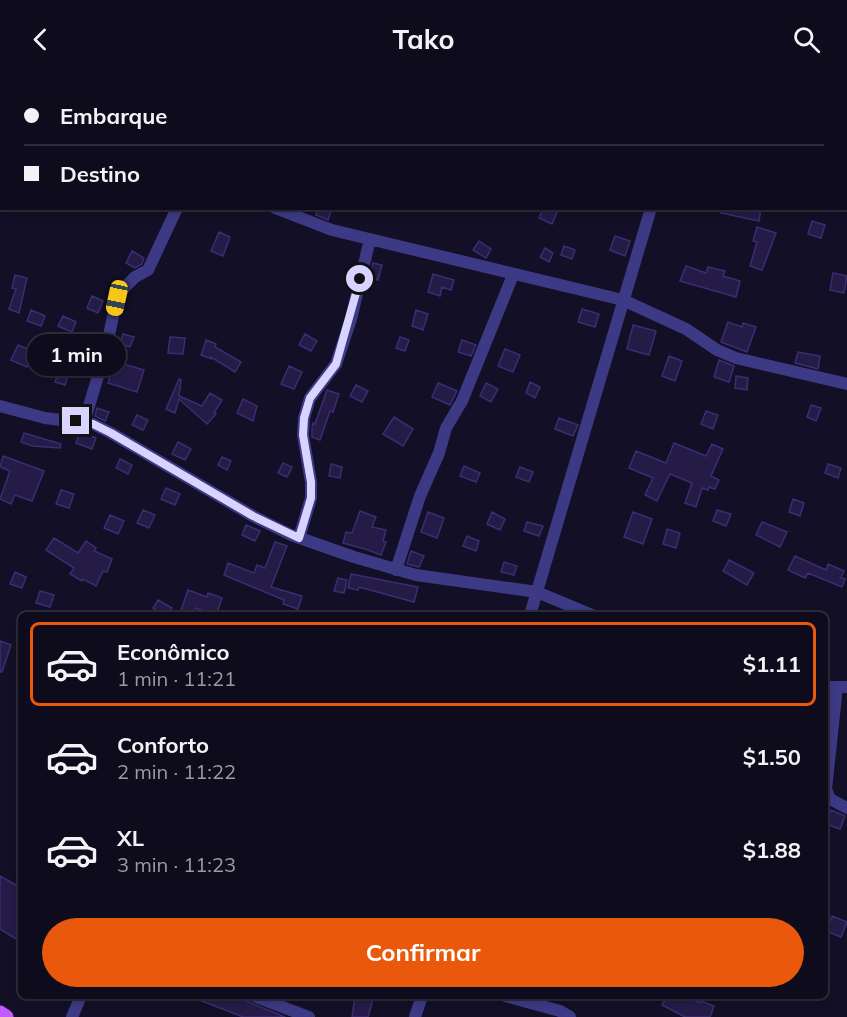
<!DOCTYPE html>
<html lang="pt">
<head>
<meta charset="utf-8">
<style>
  body { margin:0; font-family:Mulish,sans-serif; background:#171425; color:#f1f3f6; height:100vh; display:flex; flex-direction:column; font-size:22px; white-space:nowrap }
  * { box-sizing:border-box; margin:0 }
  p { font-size:20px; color:#9b9ba3 }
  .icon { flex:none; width:33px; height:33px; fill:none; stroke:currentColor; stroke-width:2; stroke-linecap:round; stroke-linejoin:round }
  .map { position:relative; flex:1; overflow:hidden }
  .sheet { position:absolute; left:18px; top:534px; width:810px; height:387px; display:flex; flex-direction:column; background:#0e0b1c; border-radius:9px; box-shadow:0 3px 9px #0003,0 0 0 2px #2e2b3b }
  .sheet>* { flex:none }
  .hud { position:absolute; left:0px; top:0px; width:848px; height:132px; box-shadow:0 3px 9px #0003,0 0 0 2px #2e2b3b; display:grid; align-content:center; height:132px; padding:0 24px; background:#0e0b1c }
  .end { position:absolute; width:27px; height:27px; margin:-14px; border:8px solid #d9d4ff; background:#111; box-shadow:0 0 0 3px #111 }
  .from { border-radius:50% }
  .bubble { position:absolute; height:42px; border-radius:21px; background:#0e0b1c; box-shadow:0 3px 9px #0003,0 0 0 2px #2e2b3b; font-size:20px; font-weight:700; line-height:42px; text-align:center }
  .car { position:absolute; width:18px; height:36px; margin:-18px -9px; border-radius:8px; box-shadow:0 0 4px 2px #0007; background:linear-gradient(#f5c518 24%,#345 0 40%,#f5c518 0 76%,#345 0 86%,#f5c518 0) }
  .hud b { display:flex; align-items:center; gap:21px; height:57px; font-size:22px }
  .hud b+b { border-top:2px solid #2e2b3b }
  .hud i { width:15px; height:15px; background:#f1f3f6 }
  ul { padding:10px 0 0; list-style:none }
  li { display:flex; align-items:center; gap:18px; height:84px; margin:0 12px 9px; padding:0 12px; border:3px solid transparent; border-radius:9px }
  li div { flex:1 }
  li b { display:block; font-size:22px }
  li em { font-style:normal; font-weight:700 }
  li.current { border-color:#ea580c }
  li>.icon { width:54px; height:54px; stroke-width:1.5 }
  .primary-button { display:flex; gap:12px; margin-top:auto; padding:12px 24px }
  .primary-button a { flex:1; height:69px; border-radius:36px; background:#ea580c; color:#fff; font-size:24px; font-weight:700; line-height:69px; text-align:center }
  header { display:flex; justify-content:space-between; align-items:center; height:78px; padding:0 24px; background:#0e0b1c; font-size:27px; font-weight:700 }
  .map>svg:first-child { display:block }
</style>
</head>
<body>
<header><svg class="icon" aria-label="back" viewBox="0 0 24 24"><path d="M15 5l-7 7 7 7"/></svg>Tako<svg class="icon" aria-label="search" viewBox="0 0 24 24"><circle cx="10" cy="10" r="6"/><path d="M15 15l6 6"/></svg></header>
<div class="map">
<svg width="847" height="939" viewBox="0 0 847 939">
  <rect width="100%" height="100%" fill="#130f26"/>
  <path fill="#241b47" stroke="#3b2d73" stroke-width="1.5" d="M318 130H332L328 142 316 137Z
    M543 130H559L552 146 539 140Z
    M722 130H761L759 143 721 135Z
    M812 143 825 147 821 160 808 156Z
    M757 149 776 155 762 192 750 188 757 164 753 163Z
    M219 154 230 159 223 178 211 173Z
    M615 158 630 163 625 178 610 172Z
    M479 163 491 171 486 180 473 172Z
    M564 168 575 172 572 181 561 177Z
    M545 170 553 175 549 184 540 179Z
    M132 173 144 180 142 186 135 190 126 185Z
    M373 185 382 187 378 202 369 200Z
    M686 188 706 195 708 189 725 193 723 198 740 203 736 219 680 203Z
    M833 195 847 198 844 215 830 212Z
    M433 196 454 202 451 212 442 209 440 218 428 214Z
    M15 197 27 200 19 235 9 231 16 211 12 210Z
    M92 218 103 223 98 235 87 230Z
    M582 231 599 236 595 249 578 244Z
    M31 232 45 238 41 248 27 243Z
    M416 232 428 236 423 252 412 248Z
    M63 238 76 244 72 254 58 248Z
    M728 244 742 249 743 245 756 249 747 274 721 264Z
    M633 247 656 253 649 277 627 271Z
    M123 256 134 259 130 269 120 265Z
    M305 256 317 263 311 273 299 267Z
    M170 259 185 260 183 276 168 275Z
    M400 259 409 262 405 273 396 270Z
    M206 262 216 266 215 269 241 284 235 294 211 279V281L201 277Z
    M462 262 476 267 471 278 458 274Z
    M70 265 80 271 75 284 72 283 65 307 55 304Z
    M18 267 34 274 27 289 11 282Z
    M505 271 520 277 513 294 498 288Z
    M798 274 820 278 818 291 795 285Z
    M669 278 682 283 675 303 662 298Z
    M719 282 734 288 729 304 714 299Z
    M114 283 144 292 137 314 108 305Z
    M289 288 302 294 294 311 281 306Z
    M736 298 748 300 747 312 735 310Z
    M179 301 181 302 179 318 202 328 210 315 222 322 214 335 216 336 207 346 179 321 175 335 166 331Z
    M530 304 540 309 535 320 526 315Z
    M438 305 457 313 450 327 432 319Z
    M486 305 498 311 491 324 480 318Z
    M356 307 368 313 362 324 350 318Z
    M327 312 339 316 333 334 330 333 320 362 312 359V348L313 345 315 346Z
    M243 321 257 328 253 343 237 335Z
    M811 327 821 330 816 343 807 339Z
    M97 330 109 334 105 343 95 338Z
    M706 333 718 337 713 351 701 346Z
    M137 337 148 342 143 352 132 347Z
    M394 339 413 351 403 368 383 356Z
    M559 340 578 347 573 358 555 351Z
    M80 353 96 360 92 371 76 365Z
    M24 355 61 366 60 370 32 368 21 364Z
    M178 364 191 371 185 382 172 376Z
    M674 365 706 378 712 366 723 371 711 398 719 402 715 411 709 409 708 412 702 410 696 429 685 425 692 405 670 396 657 423 645 417 653 400 629 390 636 373 666 385Z
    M3 378 44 393 32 423 15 417 11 426 0 421 10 393 0 389Z
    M222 379 231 383 227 392 218 387Z
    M120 381 132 387 128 396 116 390Z
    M283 385 292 389 287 399 278 395Z
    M331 386 342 389 340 400 329 398Z
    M828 386 841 390 838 400 825 395Z
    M464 388 480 395 476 404 460 398Z
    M520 389 533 394 529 404 516 399Z
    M166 410 180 416 175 427 161 421Z
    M61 412 74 416 69 430 56 426Z
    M793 421 804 425 800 438 789 434Z
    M143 432 155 437 149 450 137 445Z
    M717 432 731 436 726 448 713 443Z
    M360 433 376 439 372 449 386 452 383 463 386 464 381 477 365 471 343 465 346 454 352 455Z
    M428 434 444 440 437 460 421 454Z
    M492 434 505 441 500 452 487 446Z
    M633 434 652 441 643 466 624 459Z
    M110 437 124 443 118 456 104 450Z
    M527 444 543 448 539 458 524 453Z
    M762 444 787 454 780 469 756 457Z
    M246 447 260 453 255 463 242 457Z
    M667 451 680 455 676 470 663 466Z
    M467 458 479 463 476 473 463 468Z
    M54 460 78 475 86 463 96 470 94 473 112 481 107 494 103 493 96 508 83 501 82 503 70 496 74 490 46 472Z
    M275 464 287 468 271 509 302 518 298 531 283 526 284 522 224 497 228 485 254 495 257 487 265 490Z
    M411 473 424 478 419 489 407 486Z
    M795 478 826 492 828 486 844 493 841 500 845 501 842 509 808 495 805 500 788 492Z
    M729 482 754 495 747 507 723 493Z
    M504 484 517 488 514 497 501 494Z
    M15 494 26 499 22 510 10 506Z
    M351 496 418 509 414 524 359 509 358 512 348 510Z
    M338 500 347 502 344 515 334 513Z
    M188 512 207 519 208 515 222 520 216 537 195 530 192 537 181 532Z
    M40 513 54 517 50 529 36 525Z
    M158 522 172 530 167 537H163L153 530Z
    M0 563 11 567 2 594H0Z
    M831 732 845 738 840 751 826 746Z
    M0 798 21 810V864L0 851Z
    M832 838 847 844 841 859 826 853Z
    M189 918H234L285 939H243Z
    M355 918H374L368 939H352Z
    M667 918H686L700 925 701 923 714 928 710 939H685L662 927Z"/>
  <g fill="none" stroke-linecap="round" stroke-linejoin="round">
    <path stroke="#3d3a85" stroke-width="12" d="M317 2V0
      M693 2 694 0
      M0 31 2 32
      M846 103H847
      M275 130 332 152 623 222 686 251 717 272 736 280 847 306
      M0 328 45 340 93 346 111 355 253 438 291 457 354 479 416 497 537 514 592 537
      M84 345 106 271 117 220 125 209 135 199 148 192 177 130
      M299 460 311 420V404L303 357 304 340 310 320 336 286 351 241 370 161
      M396 492 420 418 439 375 446 350 462 323 513 197
      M530 537 651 130
      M825 609H847
      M837 609 826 711 830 721 847 730
      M254 918 309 939
      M505 918 560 933 570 939
      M72 939 81 918
      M415 939 422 918"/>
    <path stroke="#c25bff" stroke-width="15" d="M0 935 6 939"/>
  </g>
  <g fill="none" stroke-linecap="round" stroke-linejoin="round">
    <path stroke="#d9d4ff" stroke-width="8" d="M76 343 93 346 111 355 253 438 299 460 311 420V404L303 357 304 340 310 320 336 286 360 201"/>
  </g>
</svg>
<i class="end from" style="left:360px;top:201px"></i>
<i class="end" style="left:76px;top:343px"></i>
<div class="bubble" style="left:27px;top:256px;width:99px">1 min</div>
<i class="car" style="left:117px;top:220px;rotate:192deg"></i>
<div class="hud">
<b><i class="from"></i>Embarque</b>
<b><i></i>Destino</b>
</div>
<section class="sheet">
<ul>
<li class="current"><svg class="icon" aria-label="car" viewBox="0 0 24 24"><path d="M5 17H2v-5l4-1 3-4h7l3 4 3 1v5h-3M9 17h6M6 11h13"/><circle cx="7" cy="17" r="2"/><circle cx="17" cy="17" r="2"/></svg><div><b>Econômico</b><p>1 min · 11:21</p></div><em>$1.11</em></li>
<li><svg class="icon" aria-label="car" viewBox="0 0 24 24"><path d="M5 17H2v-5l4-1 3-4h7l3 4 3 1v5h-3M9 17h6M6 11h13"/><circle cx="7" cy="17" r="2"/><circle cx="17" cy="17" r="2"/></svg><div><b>Conforto</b><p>2 min · 11:22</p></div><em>$1.50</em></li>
<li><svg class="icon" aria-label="car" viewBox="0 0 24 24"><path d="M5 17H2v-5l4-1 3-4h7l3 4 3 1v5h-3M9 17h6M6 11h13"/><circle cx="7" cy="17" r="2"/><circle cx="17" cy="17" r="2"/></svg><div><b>XL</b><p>3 min · 11:23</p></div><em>$1.88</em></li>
</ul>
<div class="primary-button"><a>Confirmar</a></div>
</section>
</div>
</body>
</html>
